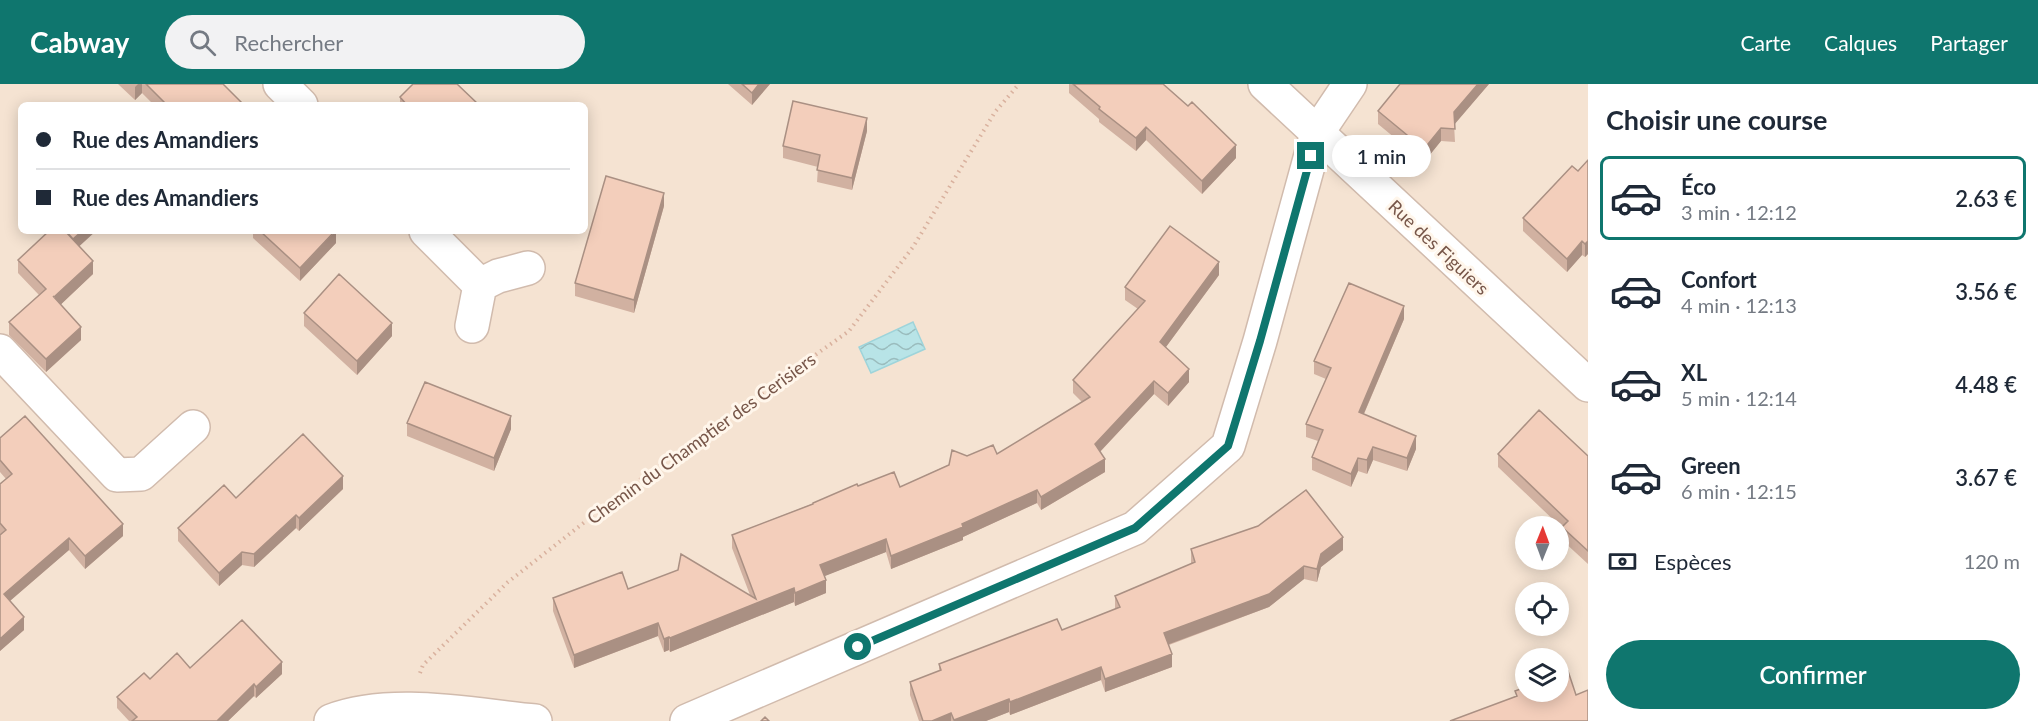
<!DOCTYPE html>
<html lang="fr">
<head>
<meta charset="utf-8">
<style>
  body { margin:0; font-family:Lato,sans-serif; background:#f2f2f3; color:#1f2937; height:100vh; display:flex; flex-direction:column; font-size:22px; white-space:nowrap }
  * { box-sizing:border-box; margin:0 }
  p { font-size:20px; color:#747a83 }
  .icon { flex:none; width:33px; height:33px; fill:none; stroke:currentColor; stroke-width:2; stroke-linecap:round; stroke-linejoin:round }
  .map { position:relative; flex:1; overflow:hidden }
  .side { display:flex; flex-direction:column; background:#fff; width:450px }
  .side>* { flex:none }
  .guide { position:absolute; left:18px; top:18px; width:570px; height:132px; border-radius:9px; box-shadow:0 3px 15px #0003; display:grid; align-content:center; height:132px; padding:0 18px; background:#fff }
  .needle { width:39px; rotate:1deg }
  .tools { position:absolute; left:1515px; top:432px; display:grid; gap:12px }
  .tools a { display:grid; place-items:center; width:54px; height:54px; border-radius:50%; background:#fff; box-shadow:0 3px 15px #0003; font-size:30px }
  .end { position:absolute; width:27px; height:27px; margin:-14px; border:8px solid #0f766e; background:#fff; box-shadow:0 0 0 3px #fff }
  .from { border-radius:50% }
  .bubble { position:absolute; height:42px; border-radius:21px; background:#fff; box-shadow:0 3px 15px #0003; font-size:20px; font-weight:600; line-height:42px; text-align:center }
  .guide b { display:flex; align-items:center; gap:21px; height:57px; font-size:22px }
  .guide b+b { border-top:2px solid #e0e1e3 }
  .guide i { width:15px; height:15px; background:#1f2937 }
  ul { padding:0; list-style:none }
  li { display:flex; align-items:center; gap:18px; height:84px; margin:0 12px 9px; padding:0 6px; border:3px solid transparent; border-radius:9px }
  li div { flex:1 }
  li b { display:block; font-size:22px }
  li em { font-style:normal; font-weight:600 }
  li.on { border-color:#0f766e }
  li>.icon { width:54px; height:54px; stroke-width:1.5 }
  h2 { padding:0 18px; font-size:27px; line-height:72px }
  .pay { display:flex; align-items:center; gap:15px; height:66px; padding:0 18px; font-size:22px }
  .pay p { margin-inline-start:auto }
  .action { display:flex; gap:12px; margin-top:auto; padding:12px 18px }
  .action a { flex:1; height:69px; border-radius:36px; background:#0f766e; color:#fff; font-size:24px; font-weight:600; line-height:69px; text-align:center }
  header { display:flex; align-items:center; gap:36px; box-sizing:border-box; height:84px; padding:0 30px; background:#0f766e; color:#fff }
  header strong { font-size:28px }
  nav { display:flex; gap:33px; margin-inline-start:auto; font-size:21px }
  .search { width:420px; height:54px; background:#f2f2f3; display:flex; align-items:center; gap:15px; box-sizing:border-box; padding:0 21px; border-radius:33px; color:#747a83; font-size:22px }
  main { display:flex; flex:1; min-height:0 }
  .map>svg:first-child { display:block }
</style>
</head>
<body>
<header>
<strong>Cabway</strong>
<div class="search"><svg class="icon" aria-label="search" viewBox="0 0 24 24"><circle cx="10" cy="10" r="6"/><path d="M15 15l6 6"/></svg>Rechercher</div>
<nav><a>Carte</a><a>Calques</a><a>Partager</a></nav>
</header>
<main>
<div class="map">
<svg width="1588" height="637" viewBox="0 0 1588 637">
  <defs>
    <pattern id="water-waves" width="16" height="10" patternUnits="userSpaceOnUse" patternTransform="scale(1.5)"><rect width="16" height="10" fill="#b8e4e7"/><path d="M0 5q4-4 8 0t8 0" fill="none" stroke="#9abcbd"/></pattern>
  </defs>
  <rect width="100%" height="100%" fill="#fdf2e4"/>
  <path fill="#f5e3d2" fill-rule="evenodd" d="M0 0H1588V637H0ZM21 21H585V147H21ZM1526 442H1558V476H1526ZM1526 508H1558V542H1526ZM1526 574H1558V608H1526Z"/>
  <path fill="url(#water-waves)" stroke="#9ed4da" stroke-width="1.5" d="M913 238 925 265 871 289 859 263Z"/>
  <g fill="none" stroke-linecap="round" stroke-linejoin="round">
    <defs>
      <path id="minor" d="M280 0 301 21
        M1265 0 1588 301
        M426 147 480 201
        M472 242 480 201 498 192 528 184
        M0 267 117 391 141 390 193 343
        M331 637C391 614 471 631 535 637
        M687 637 1135 444 1228 362 1260 257 1317 49 1350 0"/>
    </defs>
    <use href="#minor" stroke="#d1bbad" stroke-width="36"/>
    <path stroke="#d9b19e" stroke-width="4" stroke-dasharray="1.5 4.5" stroke-linecap="butt" d="M420 589 423 581 508 498 627 405 849 247 913 163 995 28 1019 0"/>
    <use href="#minor" stroke="#fff" stroke-width="33"/>
  </g>
  <path fill="#d1b1a1" d="M118 0H223L244 21H154L142 9 135 16Z
    M728 0H770L752 21Z
    M1069 0H1163L1236 74 1202 110 1146 56 1136 67 1099 38V35L1069 9Z
    M1489 0 1454 40 1455 58 1441 57 1424 78 1378 40V27Z
    M400 13 479 21H400Z
    M867 47 852 106 817 98 818 83 783 74V62Z
    M1588 76V170L1585 173 1582 171 1567 188 1523 147V134L1578 87Z
    M664 122 634 229 575 212V199Z
    M253 147H336V159L300 197 253 154Z
    M79 162 93 190 60 221 81 256 46 288 9 251V238L39 211 18 189V176Z
    M1219 191 1166 263 1189 298 1168 322 1154 310 1100 368 1105 388 1041 426 1037 419 963 453V456L891 485 886 468 824 492 826 509 795 522 794 518 670 568 669 566 664 568 658 552 574 584 553 527V514L628 505 750 511 732 464V451L858 402 900 403 967 372 997 370 1082 318 1073 309V296L1138 225 1125 216V203Z
    M304 229 392 252 357 291 304 242Z
    M1404 235 1364 330 1416 365 1407 387 1373 376 1367 390 1358 387 1351 403 1312 386V373L1318 357 1306 353V340L1326 295 1314 290V277Z
    M407 339 511 345 494 387 407 352Z
    M0 354 123 452 85 485 69 466 10 517 24 546 0 567V400L6 395 0 388Z
    M1498 370 1588 372V480L1562 456V444L1498 383Z
    M343 405 299 447 296 444 254 483 242 481 219 502 178 457V444L236 414Z
    M1191 465 1343 466 1321 483 1317 498 1304 495 1269 523 1169 561 1172 583 1105 608 1101 596 1010 631 1009 628 986 637H919L910 611V598L939 587V580L1062 546 1115 525V512L1191 480Z
    M190 584 282 590 256 614 254 612 228 637H129L117 624V613L150 595Z"/>
  <path fill="#aa9083" d="M138 0H142V9L135 16V3Z
    M759 0H770L752 21V9Z
    M1478 0H1489L1454 41V28Z
    M867 34V47L852 106V94Z
    M1146 43V56L1136 67V54Z
    M1441 44V57L1424 78V65Z
    M1236 61V74L1202 110V97Z
    M664 109V122L634 229V216Z
    M82 147H96L73 168V155Z
    M336 147V159L300 197V184Z
    M1582 157V171L1567 188V175Z
    M1588 157V170L1585 173V160Z
    M93 177V190L54 227V213Z
    M1219 178V191L1160 271V258Z
    M1404 222V235L1359 341V328Z
    M392 239V252L357 291V277Z
    M81 243V256L46 288V275Z
    M1189 285V298L1168 322V309Z
    M1154 297V310L1095 373V360Z
    M511 332V345L494 387V374Z
    M1416 352V365L1407 387V374Z
    M1373 363V376L1367 390V376Z
    M1358 374V387L1351 403V390Z
    M1105 375V388L1041 426V413Z
    M343 392V405L299 447V434Z
    M1037 406V419L963 453V456L891 485V472Z
    M296 431V444L254 483V470Z
    M123 440V452L85 485V472Z
    M1343 453V466L1321 483 1317 498V485L1321 470Z
    M69 454V466L4 522V510Z
    M886 455V468L820 494V481Z
    M242 468V481L219 502V489Z
    M1304 482V495L1269 523 1164 562V549Z
    M826 496V509L795 522V509Z
    M794 504V518L670 568V554Z
    M24 533V546L0 567V555Z
    M658 539V552L574 584V571Z
    M669 553V566L664 568V555Z
    M1172 570V583L1105 608V595Z
    M282 578V590L256 614V603Z
    M1101 583V596L1010 631V618Z
    M254 600V612L228 637H217Z
    M1009 615V628L986 637H954V636Z
    M951 629V637H932Z"/>
  <path fill="#f3cebb" stroke="#aa9083" stroke-width="1.5" d="M146 0H223L244 21H167Z
    M413 0H457L479 21H407L400 13Z
    M742 0H759L752 9Z
    M1073 0H1163L1188 22 1192 18 1236 61 1202 97 1146 43 1136 54 1099 25 1100 23Z
    M1400 0H1478L1454 28 1455 45 1441 44 1424 65 1378 27Z
    M793 17 867 34 852 94 817 86 820 71 783 62Z
    M1588 76V157L1585 160 1582 157 1567 175 1523 134 1572 82 1578 87Z
    M606 92 664 109 634 216 575 199Z
    M1170 142 1219 178 1160 258 1189 285 1168 309 1154 297 1095 360 1105 375 1041 413 1037 406 962 440 963 443 891 472 886 455 820 481 826 496 795 509 794 504 670 554 669 553 664 555 658 539 574 571 553 514 622 488 628 505 678 486 681 470 756 515 732 451 813 420V419L857 400 858 402 894 388 900 403 949 381 952 366 967 372 993 361 997 370 1090 313 1073 296 1145 217 1125 203Z
    M49 147H65L93 177 54 213 53 212 81 243 46 275 9 238 46 205 18 176Z
    M66 147H82L73 155Z
    M260 147H335L300 184Z
    M339 190 392 239 357 277 304 229Z
    M1349 199 1404 222 1359 328 1416 352 1407 374 1373 363 1367 376 1358 374 1351 390 1312 373 1323 346 1306 340 1331 284 1314 277Z
    M425 298 511 332 494 374 407 339Z
    M1539 326 1588 372V467L1562 443 1568 437 1498 370Z
    M25 332 123 440 85 472 69 454 4 510 24 533 0 555V451L6 446 0 439V400L12 390 0 376V354Z
    M303 350 343 392 299 434 296 431 254 470 242 468 219 489 178 444 224 401 236 414Z
    M1306 406 1343 453 1321 470 1317 485 1304 482 1269 510 1164 549 1172 570 1105 595 1101 583 1010 618 1009 615 954 636 951 629 932 637H923L910 598 941 586 939 580 1057 535 1062 546 1120 523 1115 512 1195 478 1191 465 1258 442Z
    M242 536 282 578 256 603 254 600 217 637H132L137 633 117 613 144 589 150 595 177 569 190 584Z
    M1568 587 1576 611 1588 606V637H1450L1517 612 1515 607 1526 603V608H1558V590Z
    M765 633 769 637H761Z"/>
  <g fill="none" stroke-linecap="round" stroke-linejoin="round">
    <path stroke="#0f766e" stroke-width="8" d="M858 563 1135 444 1228 362 1260 257 1311 72"/>
  </g>
  <g text-anchor="middle" dominant-baseline="central" stroke-width="6" stroke-linejoin="round" paint-order="stroke">
    <g font-size="18" fill="#775649" stroke="#fff6eb">
      <text transform="translate(1439 163) rotate(43)">Rue des Figuiers</text>
      <text transform="translate(701 354) rotate(-36)">Chemin du Champtier des Cerisiers</text>
    </g>
  </g>
</svg>
<div class="tools">
<a><svg class="needle" viewBox="-14 -14 28 28"><path d="M0-13l5 13h-10z" fill="#e53935"/><path d="M0 13l5-13h-10z" fill="#747a83"/></svg></a>
<a><svg class="icon" aria-label="locate" viewBox="0 0 24 24"><circle cx="12" cy="12" r="6"/><path d="M12 2v4M12 18v4M2 12h4M18 12h4"/></svg></a>
<a><svg class="icon" aria-label="layers" viewBox="0 0 24 24"><path d="M12 4l9 5-9 5-9-5zM3 14l9 5 9-5"/></svg></a>
</div>
<i class="end from" style="left:858px;top:563px"></i>
<i class="end" style="left:1311px;top:72px"></i>
<div class="bubble" style="left:1332px;top:51px;width:99px">1 min</div>
<div class="guide">
<b><i class="from"></i>Rue des Amandiers</b>
<b><i></i>Rue des Amandiers</b>
</div>
</div>
<section class="side">
<h2>Choisir une course</h2>
<ul>
<li class="on"><svg class="icon" aria-label="car" viewBox="0 0 24 24"><path d="M5 17H2v-5l4-1 3-4h7l3 4 3 1v5h-3M9 17h6M6 11h13"/><circle cx="7" cy="17" r="2"/><circle cx="17" cy="17" r="2"/></svg><div><b>Éco</b><p>3 min · 12:12</p></div><em>2.63 €</em></li>
<li><svg class="icon" aria-label="car" viewBox="0 0 24 24"><path d="M5 17H2v-5l4-1 3-4h7l3 4 3 1v5h-3M9 17h6M6 11h13"/><circle cx="7" cy="17" r="2"/><circle cx="17" cy="17" r="2"/></svg><div><b>Confort</b><p>4 min · 12:13</p></div><em>3.56 €</em></li>
<li><svg class="icon" aria-label="car" viewBox="0 0 24 24"><path d="M5 17H2v-5l4-1 3-4h7l3 4 3 1v5h-3M9 17h6M6 11h13"/><circle cx="7" cy="17" r="2"/><circle cx="17" cy="17" r="2"/></svg><div><b>XL</b><p>5 min · 12:14</p></div><em>4.48 €</em></li>
<li><svg class="icon" aria-label="car" viewBox="0 0 24 24"><path d="M5 17H2v-5l4-1 3-4h7l3 4 3 1v5h-3M9 17h6M6 11h13"/><circle cx="7" cy="17" r="2"/><circle cx="17" cy="17" r="2"/></svg><div><b>Green</b><p>6 min · 12:15</p></div><em>3.67 €</em></li>
</ul>
<div class="pay"><svg class="icon" aria-label="cash" viewBox="0 0 24 24"><path d="M3 7h18v10H3z"/><circle cx="12" cy="12" r="2"/></svg>Espèces<p>120 m</p></div>
<div class="action"><a>Confirmer</a></div>
</section>
</main>
</body>
</html>
